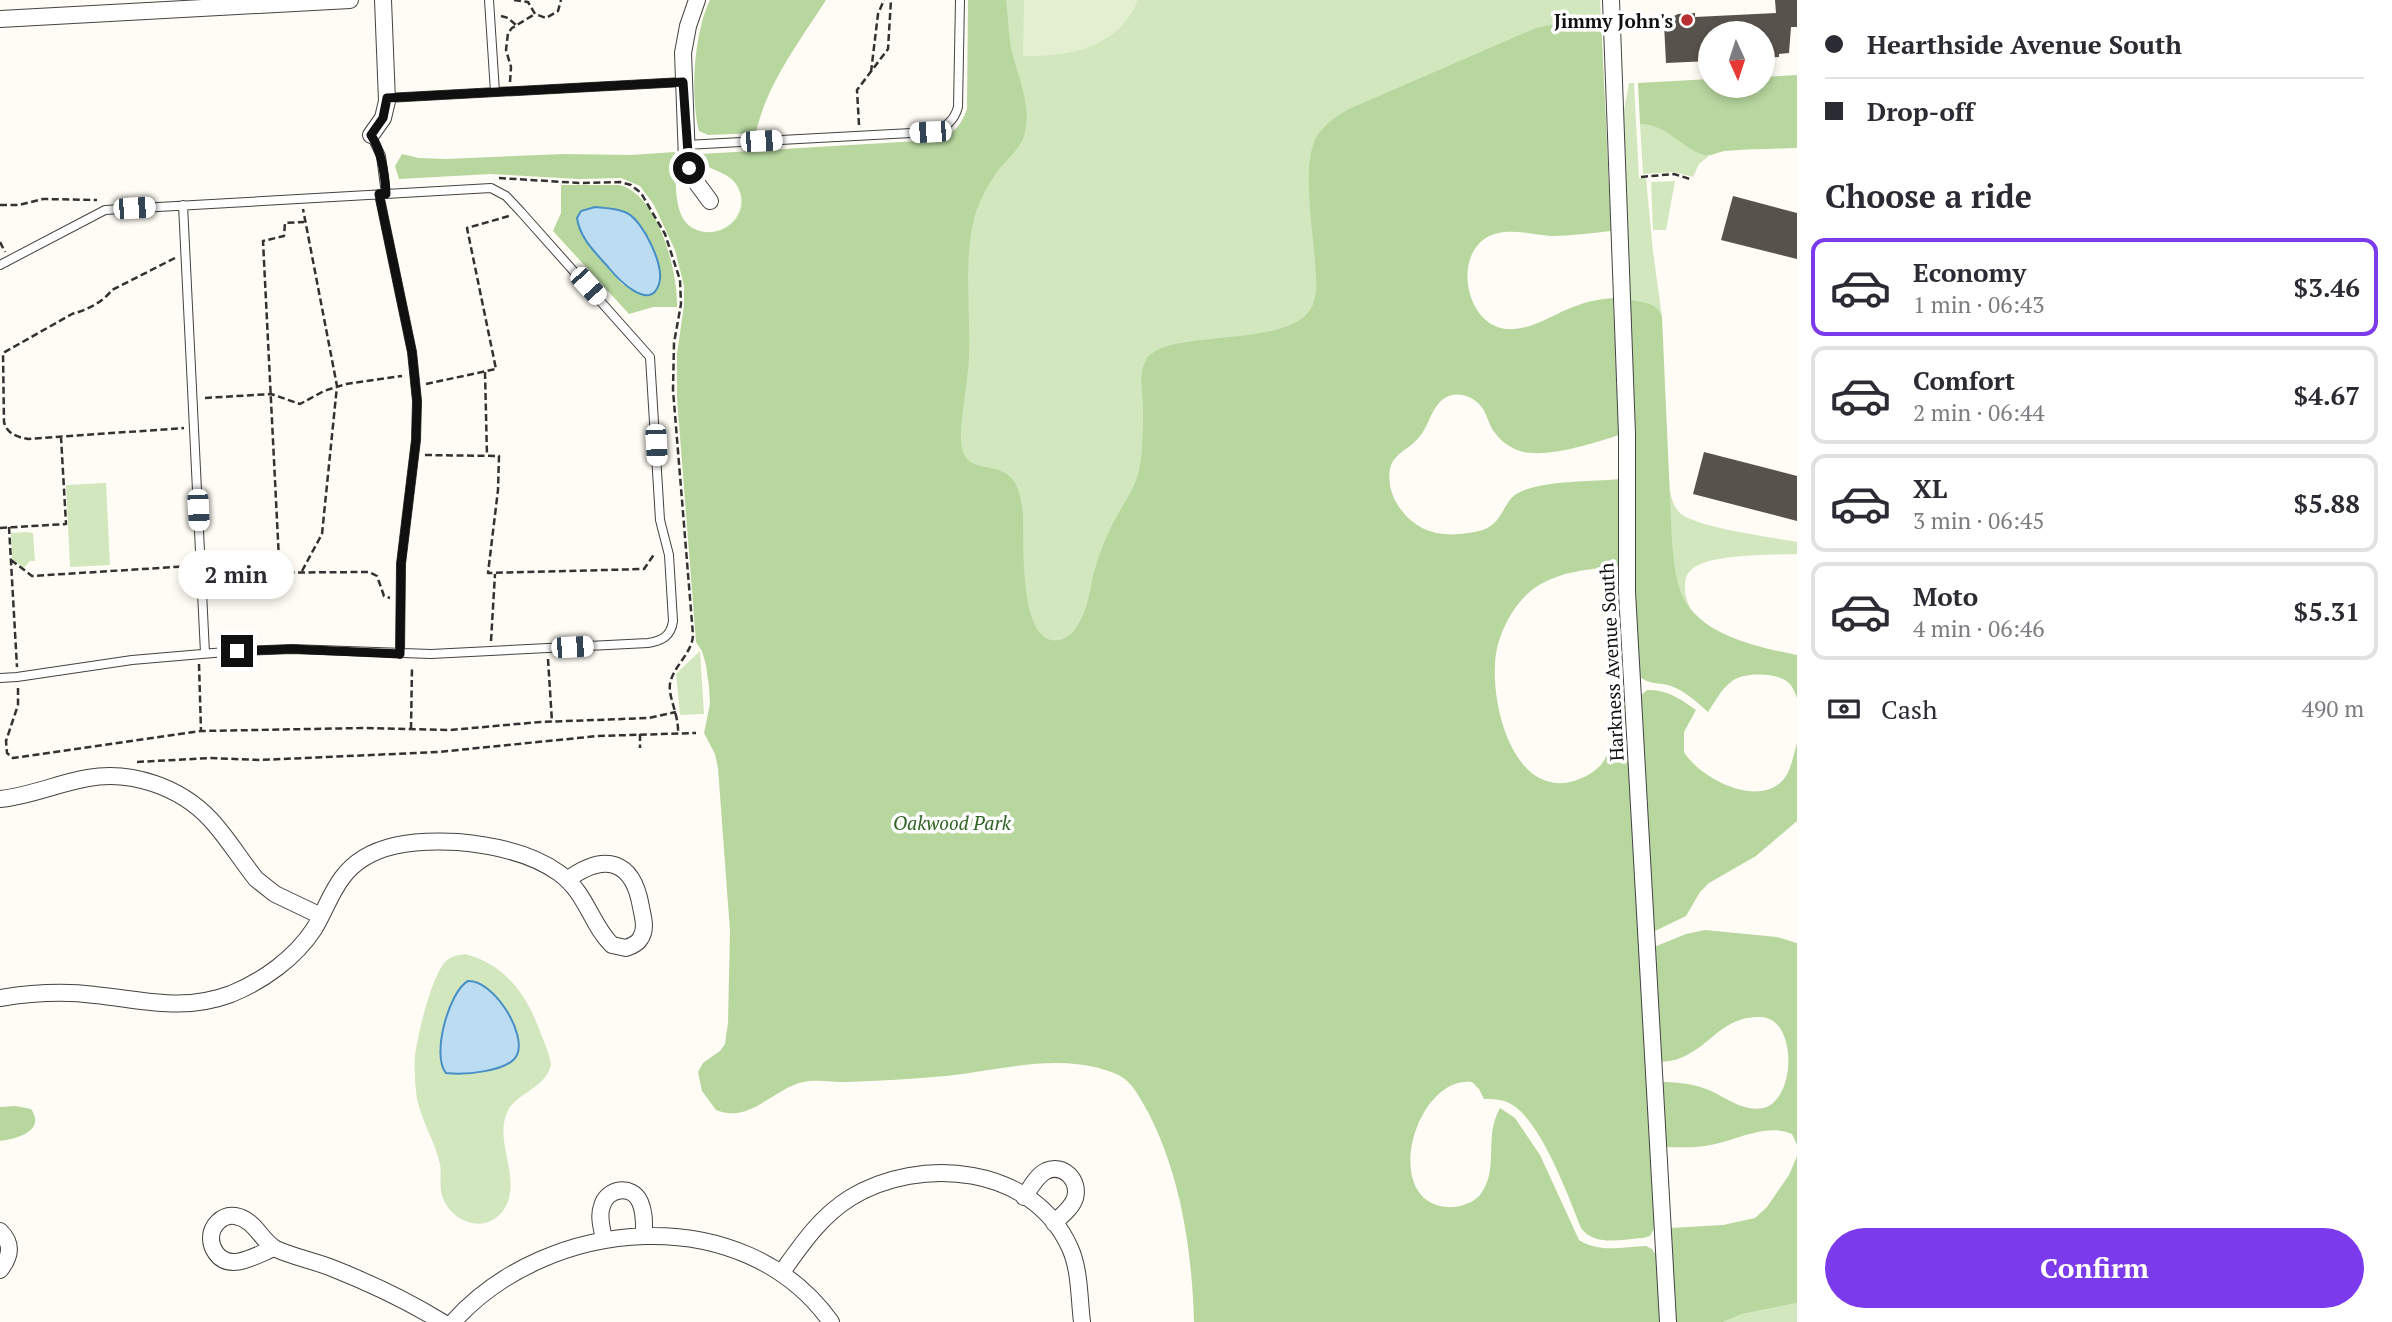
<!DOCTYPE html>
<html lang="en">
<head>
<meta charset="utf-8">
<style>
  body { margin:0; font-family:"PT Serif",serif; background:#f2f2f3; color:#2b2b33; height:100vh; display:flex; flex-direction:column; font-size:26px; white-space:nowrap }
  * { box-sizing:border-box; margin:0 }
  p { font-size:23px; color:#7c7c81 }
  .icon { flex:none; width:38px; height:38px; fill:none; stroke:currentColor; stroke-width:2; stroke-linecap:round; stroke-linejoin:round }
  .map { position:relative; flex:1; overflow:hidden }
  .panel { display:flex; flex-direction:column; background:#fff; width:595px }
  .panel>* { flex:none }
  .top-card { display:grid; align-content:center; height:154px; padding:0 28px; background:#fff }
  .needle { width:46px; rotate:177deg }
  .buttons { position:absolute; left:1698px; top:21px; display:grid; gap:14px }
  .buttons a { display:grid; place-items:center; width:77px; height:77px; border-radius:50%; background:#fff; box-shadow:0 4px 10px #0003; font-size:35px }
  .end { position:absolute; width:32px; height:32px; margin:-16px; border:9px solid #101010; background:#fff; box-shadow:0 0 0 4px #fff }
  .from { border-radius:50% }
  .bubble { position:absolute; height:49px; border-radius:24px; background:#fff; box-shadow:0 4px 10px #0003; font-size:23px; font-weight:800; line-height:49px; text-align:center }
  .car { position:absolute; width:21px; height:42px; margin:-21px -10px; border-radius:9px; box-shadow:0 0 5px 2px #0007; background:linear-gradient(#fff 24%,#345 0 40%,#fff 0 76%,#345 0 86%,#fff 0) }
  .top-card b { display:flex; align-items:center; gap:24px; height:66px; font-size:26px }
  .top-card b+b { border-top:2px solid #e1e1e2 }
  .top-card i { width:18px; height:18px; background:#2b2b33 }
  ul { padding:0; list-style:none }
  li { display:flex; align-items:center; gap:21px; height:98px; margin:0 14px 10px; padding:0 14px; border:4px solid #e1e1e2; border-radius:14px }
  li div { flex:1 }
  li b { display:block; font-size:26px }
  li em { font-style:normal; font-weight:800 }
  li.selected { border-color:#7c3aed }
  li>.icon { width:63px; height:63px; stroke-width:1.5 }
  h2 { padding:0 28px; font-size:32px; line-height:84px }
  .pay { display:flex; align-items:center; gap:18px; height:77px; padding:0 28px; font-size:26px }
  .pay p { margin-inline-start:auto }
  .button { display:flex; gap:14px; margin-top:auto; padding:14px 28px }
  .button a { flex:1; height:80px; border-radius:42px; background:#7c3aed; color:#fff; font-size:28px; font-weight:800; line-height:80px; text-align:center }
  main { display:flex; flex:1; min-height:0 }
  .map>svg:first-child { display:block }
</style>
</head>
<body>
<main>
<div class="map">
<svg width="1797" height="1322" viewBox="0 0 1797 1322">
  <rect width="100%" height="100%" fill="#fefcf4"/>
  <path fill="#d3e7bf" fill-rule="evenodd" d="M998 0H1600L1608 166 1354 180 1193 1045 694 229C725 243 755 209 734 181 726 171 711 170 702 162L1005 141Z
    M1629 83H1634L1639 178H1646L1653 251 1662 317C1658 302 1643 302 1630 300L1622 121Z
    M1640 124C1669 125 1683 149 1709 156L1699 164 1693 177 1674 172 1643 174Z
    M1675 181 1666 230H1653L1651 182Z
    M1669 482C1670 493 1672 505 1680 513 1697 528 1772 537 1797 542V554C1773 555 1705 553 1690 571 1686 575 1685 581 1685 587 1685 596 1688 605 1693 612 1665 579 1671 524 1669 482Z
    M106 483 110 565 70 567 66 485Z
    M26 532 33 533 35 561H30L24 568 12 559 11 533Z
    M700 651 704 714 680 715 676 674Z
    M465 954C506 964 528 997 541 1034 545 1044 550 1055 551 1065 545 1090 513 1093 506 1115 496 1143 519 1175 507 1204 493 1234 457 1227 444 1201 438 1189 442 1176 440 1164 435 1142 422 1122 417 1099 415 1085 414 1070 415 1056 417 1037 432 974 446 961 452 956 458 955 465 954ZM468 981C494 980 510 1018 517 1038L503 1067 455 1074 463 984Z
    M1797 1303V1322H1723L1742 1314Z"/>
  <path fill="#b7d79f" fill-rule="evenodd" d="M710 0H826C800 41 766 85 756 133L708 135 699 131C690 95 694 33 710 0Z
    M968 0H1006C1008 14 1008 28 1010 42 1015 72 1032 101 1025 132 1022 149 1006 159 997 172 989 183 982 196 977 209 962 252 971 311 969 357 968 383 960 417 961 441 963 474 991 462 1008 475 1019 483 1022 503 1023 514 1024 539 1019 633 1051 640 1061 642 1070 637 1075 629 1089 611 1089 590 1095 569 1099 553 1106 538 1113 523 1123 504 1136 488 1140 466 1143 447 1143 428 1143 409 1143 394 1138 374 1146 360 1164 328 1285 349 1310 310 1319 296 1316 278 1315 262 1313 230 1301 163 1317 136 1325 124 1336 116 1349 109L1536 28 1569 21H1601L1611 231C1591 233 1571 236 1551 236 1534 235 1515 229 1498 233 1450 244 1463 325 1506 329 1533 331 1552 314 1576 306 1588 301 1601 299 1613 298L1619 435C1595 443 1545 459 1520 451 1510 448 1501 441 1495 433 1489 426 1488 417 1483 409 1475 396 1455 389 1442 400 1431 409 1429 425 1420 436 1413 446 1400 451 1393 461 1386 473 1390 491 1396 502 1412 530 1438 538 1468 533 1476 532 1487 530 1493 524 1504 515 1506 498 1520 492 1546 480 1590 482 1620 479L1619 566C1591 569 1560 571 1536 587 1513 603 1496 636 1495 665 1492 714 1519 810 1586 776 1629 754 1596 715 1625 694L1655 1227 1650 1236 1643 1238C1622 1239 1595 1247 1581 1228 1568 1195 1541 1121 1511 1104 1502 1099 1493 1099 1484 1099L1479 1089 1472 1082C1416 1075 1380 1200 1446 1207 1458 1208 1472 1204 1480 1195 1500 1169 1483 1138 1500 1108L1515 1118 1540 1155 1579 1240C1599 1253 1623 1247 1646 1246L1652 1249 1656 1255 1660 1322H1194C1192 1251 1181 1176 1148 1112 1142 1102 1136 1089 1127 1081 1120 1074 1108 1071 1099 1068 1048 1055 997 1071 946 1076 913 1079 879 1081 846 1082 832 1082 817 1079 803 1082 773 1089 749 1124 716 1110L702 1091 698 1072 703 1063 720 1051 725 1044 728 1023 730 931 718 768 715 754 704 733 710 704 709 687 706 665 702 651 696 642 677 398V354L684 305V286L675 250 654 205 640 186 621 178 579 179 490 174 399 179 395 166 402 154 419 158 446 159 564 154 631 155 675 152C676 170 674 194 680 212 694 252 759 227 738 187 729 170 709 173 700 158L701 154 935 140C953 135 961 126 967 109Z
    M1797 75V148C1773 149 1749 149 1725 151 1717 152 1711 157 1704 155 1680 147 1668 125 1640 124L1638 83 1710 79V86H1762V77Z
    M561 185H620C659 196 678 272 677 307H653L629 314 553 231 561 213ZM577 218 660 280 656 291 644 294 622 284 585 241Z
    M1630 300C1643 302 1658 302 1662 317L1672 543C1674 561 1675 580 1683 597 1702 636 1758 647 1797 655V698C1794 691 1792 684 1785 680 1772 673 1743 672 1731 682 1721 689 1715 702 1708 712 1697 702 1685 691 1671 686 1659 682 1648 685 1639 676L1634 577 1635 451Z
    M1647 690C1668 690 1679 698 1696 710L1684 732V752C1699 777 1753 806 1780 783 1791 774 1793 756 1797 743V821L1756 856 1709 883 1700 892 1686 916 1653 932 1640 696Z
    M1705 930 1777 937 1797 943V1145L1792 1134C1765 1122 1732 1143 1705 1146 1692 1148 1679 1147 1666 1147L1662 1082C1678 1082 1694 1084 1709 1090 1727 1098 1743 1112 1764 1108 1797 1098 1797 1018 1761 1017 1725 1016 1714 1041 1687 1055 1678 1060 1670 1061 1661 1062L1654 947 1686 934Z
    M16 1106 31 1109C46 1131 17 1139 0 1141V1107Z
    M1797 1156V1303L1742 1314 1723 1322H1675L1670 1228 1723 1225 1755 1218 1767 1207 1789 1175Z"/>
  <path fill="#e3efd0" d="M1024 0H1138C1119 48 1069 57 1023 56Z"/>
  <path fill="#bcdcf2" stroke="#478fc5" stroke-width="2" d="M595 207C606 208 617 208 627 213 643 221 665 266 659 284 650 313 617 278 609 268 596 253 580 239 577 218L581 211Z
    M468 981C494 980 527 1034 517 1055 509 1072 463 1075 446 1073 431 1056 449 991 468 981Z"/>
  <path fill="#58524d" d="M1775 0H1797V27H1791L1789 53 1779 54V57L1762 58V33H1710V61L1666 63 1664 24 1668 19 1678 14 1695 13V17L1776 13Z
    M1733 196 1797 213V259L1721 240Z
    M1704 452 1797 476V521L1693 494Z"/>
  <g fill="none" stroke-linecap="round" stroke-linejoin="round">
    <defs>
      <path id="service" d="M489 0 495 92
        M387 98 683 82
        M371 135 381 156 386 194
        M686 145 930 132C944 129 954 122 958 107L960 0
        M379 194 412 352 417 401 416 440 401 564 400 654
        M183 205 205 653
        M0 265 105 210 491 188 506 196 521 212 650 357 660 520 669 555 673 621C671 636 662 641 648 643L431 654 292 649 237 651 132 660 17 677 0 678"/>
      <path id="minor" d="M697 0 688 26 683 53 687 160 696 182 710 201
        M1611 0 1627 434V592L1668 1322
        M0 19 350 0
        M371 135 383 118 387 101 383 0
        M0 799C31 796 58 783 88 778 131 770 180 787 210 819 227 837 240 859 256 879L275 894 321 916
        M0 998C31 993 64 991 95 995 144 1000 183 1012 231 994 263 981 295 958 314 929 324 913 330 894 342 878 368 842 418 840 458 842 492 845 531 853 559 873 587 893 591 925 612 945L626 948C632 946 637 944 640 939 647 929 643 918 641 907 633 860 605 852 567 880
        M1024 1197C1030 1189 1036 1176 1046 1171 1063 1163 1080 1180 1075 1198 1072 1208 1061 1216 1054 1223
        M0 1231C13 1244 11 1256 0 1270
        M604 1239C602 1229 598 1216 602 1206 607 1188 632 1184 640 1202 645 1213 644 1225 644 1236
        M274 1248C258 1254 230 1273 216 1253 213 1249 211 1244 211 1238 211 1226 222 1214 235 1216 255 1219 261 1241 276 1249 294 1257 314 1261 332 1268 370 1283 408 1301 442 1322
        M782 1272C802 1244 820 1217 850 1198 920 1155 1033 1165 1070 1248 1080 1270 1079 1298 1082 1322
        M453 1322C548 1216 743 1199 831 1322"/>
    </defs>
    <use href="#service" stroke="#434343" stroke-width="10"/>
    <use href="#minor" stroke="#434343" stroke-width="18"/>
    <path stroke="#323232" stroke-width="2.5" stroke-dasharray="7 3.5" stroke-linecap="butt" d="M514 0 528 2 535 14 546 18 558 11 561 0
      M501 16 508 18 516 25
      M871 72 878 14 884 0
      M510 82 511 67 506 50 508 33 512 28 535 14
      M859 125 857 90 888 49 891 0
      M1641 177 1674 174 1690 179
      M499 178 579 183 620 182 631 185 641 193 665 234 680 280 681 304 674 343 673 390 693 635C692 654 673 666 670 684 668 697 679 715 678 733
      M0 205H19L43 199 97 200
      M0 242 5 252
      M175 258 112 290C103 302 87 310 72 314L3 353 4 422C7 434 17 437 28 439L184 428
      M485 372 487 456
      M426 384 496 369 467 228 509 216
      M205 398 271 394 300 404 324 391 346 384 402 376
      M425 455 499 456 498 490 488 573 644 569 655 553
      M9 527 17 667
      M0 528 66 524 61 437
      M11 560 32 576 191 566
      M278 571 279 560 263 241 284 236 285 223 304 222
      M302 571 322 534 337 386 303 209
      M214 573 369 572 377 576 384 596 390 598
      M491 641 495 574
      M548 659 552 722
      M199 664 201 731
      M18 688V705L6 741 7 753 13 758 201 731 363 728 450 730 540 722 649 718 676 712
      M411 729 412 666
      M640 734V748
      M137 762 210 758 260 760 438 752 598 736 696 733"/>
    <use href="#service" stroke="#fff" stroke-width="8"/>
    <use href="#minor" stroke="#fff" stroke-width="16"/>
  </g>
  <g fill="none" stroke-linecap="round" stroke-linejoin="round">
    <path stroke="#101010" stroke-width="9" d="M237 651 292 649 400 654 401 564 416 440 417 401 412 352 379 194H386C385 173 382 152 371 135L383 118 387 98 683 82 689 168"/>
  </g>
  <circle fill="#b83033" stroke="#fff" stroke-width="2.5" cx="1687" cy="20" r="7"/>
  <g text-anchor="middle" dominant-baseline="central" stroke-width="7" stroke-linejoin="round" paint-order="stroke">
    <g font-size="19" font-weight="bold" fill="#101010" stroke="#fff" text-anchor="end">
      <text x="1673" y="20">Jimmy John's</text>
    </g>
    <g font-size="19" fill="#101010" stroke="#fff">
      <text transform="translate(1611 662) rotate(-93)">Harkness Avenue South</text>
    </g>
    <g font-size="19" font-style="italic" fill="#2f6424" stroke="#fff">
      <text x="952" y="822">Oakwood Park</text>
    </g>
  </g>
</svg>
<div class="buttons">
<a><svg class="needle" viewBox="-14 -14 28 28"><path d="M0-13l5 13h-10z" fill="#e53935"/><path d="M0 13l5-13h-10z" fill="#7c7c81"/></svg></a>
</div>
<i class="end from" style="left:689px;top:168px"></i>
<i class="end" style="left:237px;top:651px"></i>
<div class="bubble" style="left:178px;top:550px;width:116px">2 min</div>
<i class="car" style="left:930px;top:132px;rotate:267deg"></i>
<i class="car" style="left:761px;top:141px;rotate:87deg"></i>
<i class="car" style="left:134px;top:208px;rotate:86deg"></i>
<i class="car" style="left:588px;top:286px;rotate:138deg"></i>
<i class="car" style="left:656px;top:445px;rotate:177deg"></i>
<i class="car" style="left:198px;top:510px;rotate:177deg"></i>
<i class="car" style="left:572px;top:647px;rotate:87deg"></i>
</div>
<section class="panel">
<div class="top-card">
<b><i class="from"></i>Hearthside Avenue South</b>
<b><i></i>Drop-off</b>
</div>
<h2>Choose a ride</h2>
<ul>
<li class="selected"><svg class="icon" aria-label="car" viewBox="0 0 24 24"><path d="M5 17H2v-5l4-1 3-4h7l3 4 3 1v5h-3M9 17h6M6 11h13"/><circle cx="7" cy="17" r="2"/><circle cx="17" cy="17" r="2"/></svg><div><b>Economy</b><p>1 min · 06:43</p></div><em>$3.46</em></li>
<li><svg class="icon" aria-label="car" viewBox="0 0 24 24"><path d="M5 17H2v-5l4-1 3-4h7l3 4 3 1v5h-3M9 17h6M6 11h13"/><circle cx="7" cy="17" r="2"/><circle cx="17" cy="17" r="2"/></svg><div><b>Comfort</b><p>2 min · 06:44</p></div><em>$4.67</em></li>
<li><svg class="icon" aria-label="car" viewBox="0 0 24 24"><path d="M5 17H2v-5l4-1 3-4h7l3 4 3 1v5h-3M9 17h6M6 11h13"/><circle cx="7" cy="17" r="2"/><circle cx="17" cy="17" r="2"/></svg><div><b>XL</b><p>3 min · 06:45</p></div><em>$5.88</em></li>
<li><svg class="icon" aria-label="car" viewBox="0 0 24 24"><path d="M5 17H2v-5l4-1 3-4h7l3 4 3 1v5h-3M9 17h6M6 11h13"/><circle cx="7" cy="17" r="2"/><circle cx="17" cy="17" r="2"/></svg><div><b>Moto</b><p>4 min · 06:46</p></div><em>$5.31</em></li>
</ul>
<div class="pay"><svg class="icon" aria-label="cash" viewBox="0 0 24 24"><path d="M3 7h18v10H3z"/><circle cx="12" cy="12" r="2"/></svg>Cash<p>490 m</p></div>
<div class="button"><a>Confirm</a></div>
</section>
</main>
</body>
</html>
